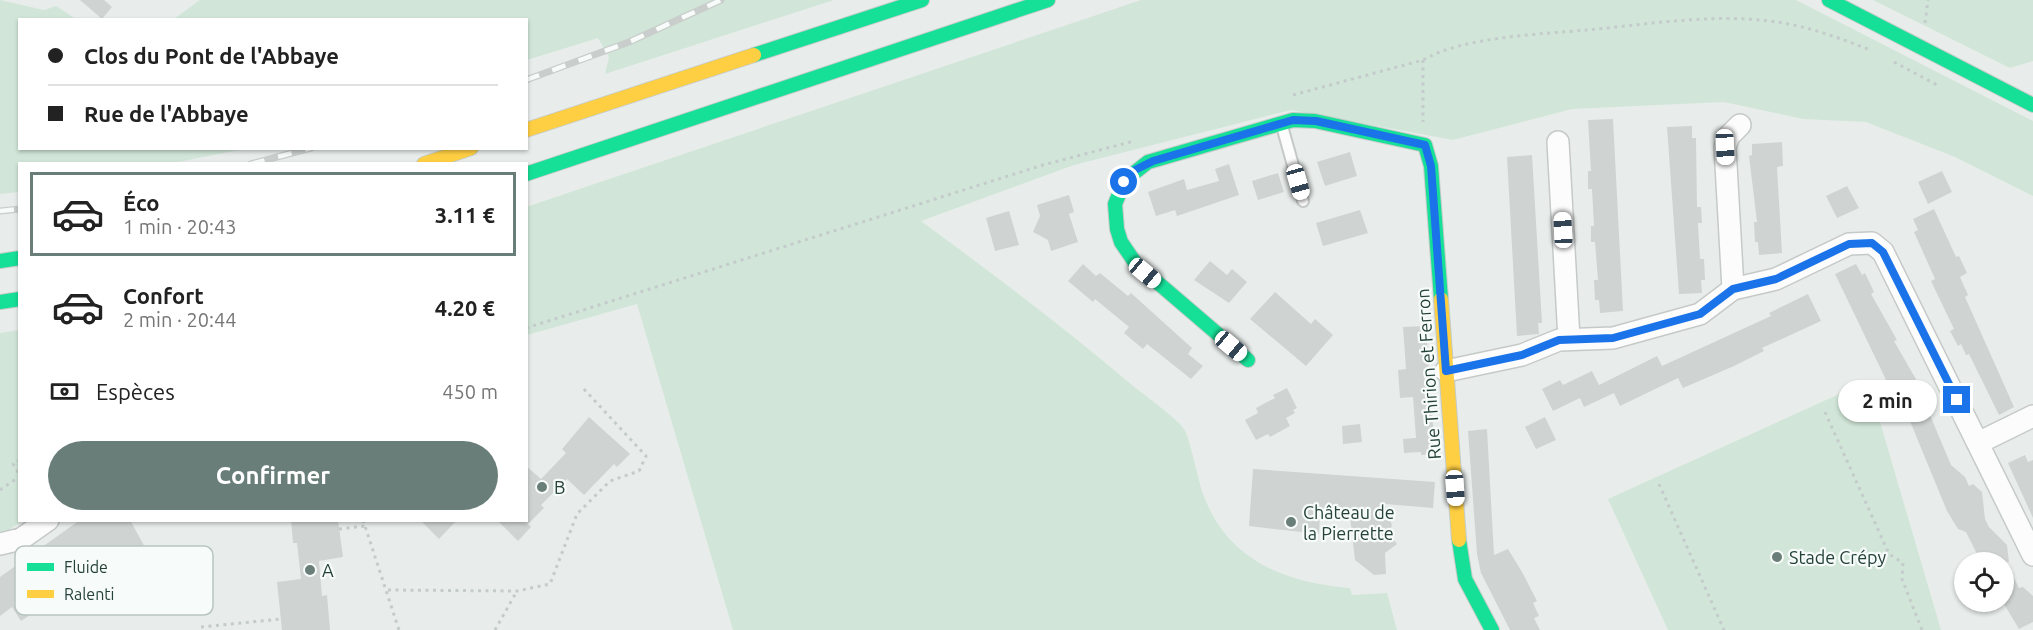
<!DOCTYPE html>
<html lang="fr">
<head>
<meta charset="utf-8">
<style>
  body { margin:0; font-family:Ubuntu,sans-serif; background:#f6f6f6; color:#222; height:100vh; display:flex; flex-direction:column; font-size:22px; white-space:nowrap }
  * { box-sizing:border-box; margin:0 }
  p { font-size:20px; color:#767676 }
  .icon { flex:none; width:33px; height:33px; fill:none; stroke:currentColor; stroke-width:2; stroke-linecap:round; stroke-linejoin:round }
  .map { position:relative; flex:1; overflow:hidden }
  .panel { position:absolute; left:18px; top:162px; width:510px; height:360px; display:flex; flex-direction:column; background:#fff; border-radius:0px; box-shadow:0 2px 4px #0004 }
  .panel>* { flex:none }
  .hud { position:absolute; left:18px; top:18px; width:510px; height:132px; border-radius:0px; box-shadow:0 2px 4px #0004; display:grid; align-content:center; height:132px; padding:0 30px; background:#fff }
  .fabs { position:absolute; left:1954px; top:552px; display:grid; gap:12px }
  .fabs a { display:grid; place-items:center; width:60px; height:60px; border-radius:50%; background:#fff; box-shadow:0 2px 4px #0004; font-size:30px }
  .end { position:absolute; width:27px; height:27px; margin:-14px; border:8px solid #1a73e8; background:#fff; box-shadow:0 0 0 3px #fff }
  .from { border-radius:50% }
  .bubble { position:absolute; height:42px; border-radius:21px; background:#fff; box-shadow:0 2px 4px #0004; font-size:20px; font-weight:700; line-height:42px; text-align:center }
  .car { position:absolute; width:18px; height:36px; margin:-18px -9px; border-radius:8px; box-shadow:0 0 4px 2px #0007; background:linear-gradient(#fff 24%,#345 0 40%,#fff 0 76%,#345 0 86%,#fff 0) }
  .hud b { display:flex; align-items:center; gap:21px; height:57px; font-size:22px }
  .hud b+b { border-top:2px solid #e0e0e0 }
  .hud i { width:15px; height:15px; background:#222 }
  ul { padding:10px 0 0; list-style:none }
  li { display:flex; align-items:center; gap:18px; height:84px; margin:0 12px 9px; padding:0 18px; border:3px solid transparent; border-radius:0px }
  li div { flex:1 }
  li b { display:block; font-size:22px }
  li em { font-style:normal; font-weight:700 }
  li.current { border-color:#697e78 }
  li>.icon { width:54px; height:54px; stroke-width:1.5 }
  .pay { display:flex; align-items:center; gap:15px; height:66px; padding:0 30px; font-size:22px }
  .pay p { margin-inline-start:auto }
  .cta { display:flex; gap:12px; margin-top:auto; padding:12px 30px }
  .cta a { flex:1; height:69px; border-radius:36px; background:#697e78; color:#fff; font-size:24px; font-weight:700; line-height:69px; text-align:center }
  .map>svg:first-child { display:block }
</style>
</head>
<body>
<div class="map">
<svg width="2033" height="630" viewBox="0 0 2033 630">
  <rect width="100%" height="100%" fill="#e8edeb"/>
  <path fill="#d1e6d8" d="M0 0 44 10 56 6 76 19 20 20V148L244 149 173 163 20 164 19 192 0 194Z
    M200 0H834L605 74 609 57 598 38 527 60 526 20 174 19Z
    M1141 0H1796L2033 121V196L1955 157 1866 122 1803 119 1724 102 1572 109 1453 140 1291 110 1074 165 921 221C993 274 1064 327 1132 385 1144 395 1177 418 1184 429 1190 438 1198 480 1203 494 1227 560 1285 583 1350 588L1352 595 1387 593 1397 630H733L637 304 527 335 526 207Z
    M1873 0H2033V61L2010 68Z
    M19 330 20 520 22 521 0 536V333Z
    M1868 381 1941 630H1668L1608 499Z"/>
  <path fill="#cfd4d2" d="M80 0H104L112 7 102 19Z
    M1613 119 1623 311 1600 313 1599 300H1595L1594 280H1598L1595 242H1591V226H1594L1592 189H1588V171H1591L1588 120Z
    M1692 126V138H1696L1697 207H1701L1702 223H1698L1700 259H1704L1705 280H1701L1702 293 1679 294 1667 127Z
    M1782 142 1783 166 1777 167 1782 253 1759 255 1758 242H1755L1754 222H1757L1749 156 1752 155V144Z
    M1350 152 1357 176 1325 186 1317 162Z
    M1532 155 1542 323H1538L1539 334 1517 336 1507 157Z
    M1229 164 1239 195 1177 216 1175 210 1156 216 1148 192 1184 179 1187 190 1219 181 1215 169Z
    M1942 171 1952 192 1928 204 1918 182Z
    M1278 173 1284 192 1258 200 1252 181Z
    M1847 186 1859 208 1837 218 1826 196Z
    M1069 195 1074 212 1069 214 1078 242 1051 251 1048 240 1033 232 1040 216 1037 205Z
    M1934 209 1956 257 1959 256 1967 273 1960 277 1968 295 1965 297 2014 407 1999 415 1969 354 1966 355 1961 344 1958 346 1950 331 1954 329 1931 281 1935 279 1914 232 1918 230 1913 219Z
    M1360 210 1368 233 1323 246 1316 223Z
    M1009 211 1019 245 995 251 986 218Z
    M1210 261 1227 275 1232 269 1247 282 1229 303 1194 280Z
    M1083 264 1096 276 1100 273 1128 296 1131 293 1192 348 1188 354 1203 366 1191 379 1147 344 1143 349 1124 333 1129 327 1095 299 1093 302 1068 281Z
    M1856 264 1862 275 1865 273 1874 292 1871 294 1897 340 1894 341 1921 388 1919 389 1951 465 1965 477 1969 486 1973 484 1982 492 1985 519 1989 527 2007 545 2009 562H2006L2019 588 2023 587 2033 596V622L2019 629 2004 604V562H1981L1966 532 1958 529 1947 511 1905 409 1901 411 1835 274Z
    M1275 292 1311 324 1315 319 1333 335 1306 366 1250 319Z
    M1808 294 1821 321 1762 348 1764 351 1734 366 1683 388 1678 378 1620 406 1614 393 1584 407 1580 398 1553 411 1542 389 1560 380 1563 385 1592 371 1599 385 1657 356 1662 366 1771 316 1769 313Z
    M1426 326 1435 454 1421 455V452L1404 453 1403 439 1416 438 1413 397 1400 398 1398 370 1406 369 1403 327Z
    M1287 388 1297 408 1293 410 1295 413 1286 418 1290 426 1270 437 1268 434 1256 440 1245 420 1258 413 1256 408 1275 398 1273 395Z
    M589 417 630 454 617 467 614 464 584 495 567 479 541 505 544 508 528 524 531 527 518 541 497 520 526 522V466L541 479 566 453 562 449Z
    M1545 417 1556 440 1536 449 1525 427Z
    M1360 424 1362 442 1343 444 1342 426Z
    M1487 429 1494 555 1508 549 1522 572 1537 601 1533 603 1539 616 1534 618 1540 630H1510L1481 573 1477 554 1468 431Z
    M2025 455 2028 462 2033 460V518L2008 463Z
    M1253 469 1435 482 1433 508 1385 504 1392 525 1389 534 1397 544 1385 553 1386 574 1374 575 1355 560 1350 517 1320 515 1319 534 1249 526Z
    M80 520H130L147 551 122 565 116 556 87 574 91 580H51L59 593 37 606 39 609 21 621 12 607 0 616V577Z
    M291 520H338L343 557 319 561 322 596 327 595 330 630H282L277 582 301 579 297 543H293Z
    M420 520H457L439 539Z"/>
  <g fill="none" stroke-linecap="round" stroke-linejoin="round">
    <defs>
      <path id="lane" d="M1282 126 1303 201"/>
      <path id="street" d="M1558 142 1569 339
        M1733 289 1725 147 1729 136 1740 125
        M1446 371 1522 355 1559 340 1613 338 1700 314 1733 289 1776 279 1849 244 1872 243 1883 252 2033 555
        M1978 443 2033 416
        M0 544 21 539 48 520"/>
      <path id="fast" d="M1829 0 2033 105
        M754 55 922 0
        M526 174 1048 0
        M0 261 20 258
        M0 302 20 299
        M1248 360 1136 264 1121 242 1117 229 1115 204 1125 180 1148 162 1293 120 1315 121 1425 145 1431 166 1441 299
        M1459 540 1465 579 1492 630"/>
      <path id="slow" d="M526 130 754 55
        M424 164 471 148
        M1441 299 1459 540"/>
    </defs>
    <use href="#lane" stroke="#c5cac8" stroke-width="14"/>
    <use href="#street" stroke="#c5cac8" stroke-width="24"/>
    <use href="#fast" stroke="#c3cbc8" stroke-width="16"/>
    <use href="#slow" stroke="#c3cbc8" stroke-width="16"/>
    <path stroke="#c3ccca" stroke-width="3" stroke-dasharray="3 4.5" stroke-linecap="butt" d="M1925 23 1928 0
      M1423 60V122
      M1894 62 1939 86
      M1293 95 1423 60C1462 37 1541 34 1587 30 1651 24 1719 12 1783 23 1813 28 1842 39 1870 50
      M526 328 1043 165 1134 141
      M1825 412 1889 554 1903 563 1902 579 1922 630
      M20 460 13 464 20 475
      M1659 484 1724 630
      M0 490 20 476
      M363 520 399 630
      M339 529 365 526
      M388 590 517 591 550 584 577 514 610 481 639 471 646 456 582 387
      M201 627 281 619
      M495 630 517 591"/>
    <use href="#lane" stroke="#fcfcfc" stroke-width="10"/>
    <use href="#street" stroke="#fcfcfc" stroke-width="21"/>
    <use href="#fast" stroke="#16e098" stroke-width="14"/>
    <use href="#slow" stroke="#ffcf43" stroke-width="14"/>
    <defs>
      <path id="rail" d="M526 80 629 42 721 0
        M251 164 311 148
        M0 211 20 209"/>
    </defs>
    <use href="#rail" stroke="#c9cdcc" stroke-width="7"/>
    <use href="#rail" stroke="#f7fbf9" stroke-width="4.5" stroke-dasharray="14" stroke-linecap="butt"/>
  </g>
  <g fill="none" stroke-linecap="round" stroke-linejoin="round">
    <path stroke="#1a73e8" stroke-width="8" d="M1124 182 1135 170 1153 161 1293 120 1316 121 1425 145 1431 166 1446 371 1522 355 1559 340 1613 338 1700 314 1733 289 1776 279 1849 244 1872 243 1883 252 1957 400"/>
  </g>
  <g fill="#697e78" stroke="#f7fbf9" stroke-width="2">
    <circle cx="542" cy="487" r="6"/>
    <circle cx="1291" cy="522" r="6"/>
    <circle cx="1777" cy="557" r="6"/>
    <circle cx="310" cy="570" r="6"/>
  </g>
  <g text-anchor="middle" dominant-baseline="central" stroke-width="4.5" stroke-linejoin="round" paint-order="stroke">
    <g font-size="18" fill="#24423a" stroke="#f7fbf9">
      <text transform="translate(1428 374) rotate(-94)">Rue Thirion et Ferron</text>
    </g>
    <g font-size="18" fill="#24423a" stroke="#f7fbf9" text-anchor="start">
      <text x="554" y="487">B</text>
      <text x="1303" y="512">Château de<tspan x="1303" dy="21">la Pierrette</tspan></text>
      <text x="1789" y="557">Stade Crépy</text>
      <text x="322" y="570">A</text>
    </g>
  </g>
  <rect x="15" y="546" width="198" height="69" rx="9" fill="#f7fbf9" stroke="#b8c4c0" stroke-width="1.5"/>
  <rect x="27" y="563" width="27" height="8" fill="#16e098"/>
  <rect x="27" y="590" width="27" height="8" fill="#ffcf43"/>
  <g font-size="16" fill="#24423a">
    <text x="64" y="573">Fluide</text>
    <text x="64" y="600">Ralenti</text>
  </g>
</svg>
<div class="fabs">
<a><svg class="icon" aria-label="locate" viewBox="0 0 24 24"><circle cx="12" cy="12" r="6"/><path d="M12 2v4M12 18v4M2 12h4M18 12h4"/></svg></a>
</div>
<i class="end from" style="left:1124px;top:182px"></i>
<i class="end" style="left:1957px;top:400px"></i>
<div class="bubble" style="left:1838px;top:380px;width:99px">2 min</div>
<i class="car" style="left:1725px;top:147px;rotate:177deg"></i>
<i class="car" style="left:1298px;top:182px;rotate:164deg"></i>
<i class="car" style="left:1563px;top:230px;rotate:357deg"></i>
<i class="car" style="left:1145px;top:273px;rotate:130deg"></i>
<i class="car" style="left:1231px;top:346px;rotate:130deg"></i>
<i class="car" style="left:1455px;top:488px;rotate:176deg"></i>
<div class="hud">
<b><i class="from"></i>Clos du Pont de l'Abbaye</b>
<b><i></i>Rue de l'Abbaye</b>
</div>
<section class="panel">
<ul>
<li class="current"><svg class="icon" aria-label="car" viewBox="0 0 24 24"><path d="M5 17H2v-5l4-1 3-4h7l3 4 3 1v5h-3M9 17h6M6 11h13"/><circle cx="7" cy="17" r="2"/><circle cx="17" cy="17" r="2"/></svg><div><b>Éco</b><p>1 min · 20:43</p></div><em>3.11 €</em></li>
<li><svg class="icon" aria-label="car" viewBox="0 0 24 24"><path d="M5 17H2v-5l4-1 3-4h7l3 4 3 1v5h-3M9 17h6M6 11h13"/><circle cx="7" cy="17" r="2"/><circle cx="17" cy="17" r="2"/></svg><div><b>Confort</b><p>2 min · 20:44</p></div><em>4.20 €</em></li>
</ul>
<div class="pay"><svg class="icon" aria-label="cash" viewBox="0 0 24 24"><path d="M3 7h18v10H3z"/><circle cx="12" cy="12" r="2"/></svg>Espèces<p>450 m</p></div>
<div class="cta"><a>Confirmer</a></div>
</section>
</div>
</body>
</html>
